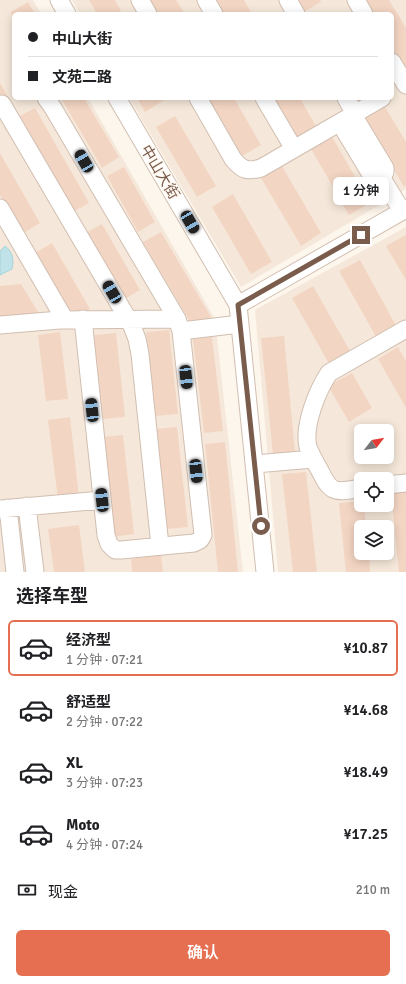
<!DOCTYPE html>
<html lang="zh">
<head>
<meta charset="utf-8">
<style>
  body { margin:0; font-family:Signika,"Noto Sans SC",sans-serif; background:#f2f2f2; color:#202124; height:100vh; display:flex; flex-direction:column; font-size:15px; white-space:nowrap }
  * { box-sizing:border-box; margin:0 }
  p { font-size:13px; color:#757577 }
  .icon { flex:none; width:22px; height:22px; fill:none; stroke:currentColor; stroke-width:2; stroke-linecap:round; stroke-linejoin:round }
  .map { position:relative; height:572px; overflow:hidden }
  .drawer { display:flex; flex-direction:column; background:#fff; flex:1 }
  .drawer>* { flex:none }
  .hud { position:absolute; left:12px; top:12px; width:382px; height:88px; border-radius:6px; box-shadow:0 2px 10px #0003; display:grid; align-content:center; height:88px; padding:0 16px; background:#fff }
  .needle { width:26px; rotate:59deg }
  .controls { position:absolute; left:354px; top:424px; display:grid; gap:8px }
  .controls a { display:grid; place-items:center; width:40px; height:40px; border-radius:6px; background:#fff; box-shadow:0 2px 10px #0003; font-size:20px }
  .end { position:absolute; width:18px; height:18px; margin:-9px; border:5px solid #7a5c4d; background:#fff; box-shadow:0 0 0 2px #fff }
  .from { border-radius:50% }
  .bubble { position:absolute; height:28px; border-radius:6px; background:#fff; box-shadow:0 2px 10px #0003; font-size:13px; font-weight:600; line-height:28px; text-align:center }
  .car { position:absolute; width:12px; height:24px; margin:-12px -6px; border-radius:5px; box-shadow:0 0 3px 1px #0007; background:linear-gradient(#222 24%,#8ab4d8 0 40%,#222 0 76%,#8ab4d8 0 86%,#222 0) }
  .hud b { display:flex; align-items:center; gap:14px; height:38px; font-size:15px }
  .hud b+b { border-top:1px solid #e0e0e0 }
  .hud i { width:10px; height:10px; background:#202124 }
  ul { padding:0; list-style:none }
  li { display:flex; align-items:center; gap:12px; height:56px; margin:0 8px 6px; padding:0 8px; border:2px solid transparent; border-radius:6px }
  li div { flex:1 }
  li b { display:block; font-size:15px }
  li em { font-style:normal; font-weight:600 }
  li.active { border-color:#e76f51 }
  li>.icon { width:36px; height:36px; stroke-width:1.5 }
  h2 { padding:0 16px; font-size:18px; line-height:48px }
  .pay { display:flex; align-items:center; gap:10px; height:44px; padding:0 16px; font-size:15px }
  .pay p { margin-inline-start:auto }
  .primary-button { display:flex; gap:8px; margin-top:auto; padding:8px 16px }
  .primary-button a { flex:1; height:46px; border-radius:6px; background:#e76f51; color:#fff; font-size:16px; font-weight:600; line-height:46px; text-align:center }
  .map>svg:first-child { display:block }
</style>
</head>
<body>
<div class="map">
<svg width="406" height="572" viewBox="0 0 406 572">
  <rect width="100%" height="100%" fill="#fdf6ec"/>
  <path fill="#f5e8da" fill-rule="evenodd" d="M0 0H33L41 14H14V98H88L215 319 243 572H0Z
    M72 0H406V189L241 287 129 98H392V14H80Z
    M406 227V572H278L255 310ZM361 431H387V457H361ZM361 479H387V505H361ZM361 527H387V553H361Z"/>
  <path fill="#bfe3e8" stroke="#a5d3da" d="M5 246C13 252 14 260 12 269L0 275V251Z"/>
  <path fill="#f3d5c3" d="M89 0H115L121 11 115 14H97Z
    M144 0H176L185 14H152Z
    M212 0H244L252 14H220Z
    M288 0H320L321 2 300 14Z
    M368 0H389L406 28V77L392 60V14H365L360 5Z
    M28 2 35 14H14V18L11 12Z
    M0 83 7 95 0 99Z
    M61 98H84L119 157 102 168Z
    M137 98H163L164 100 145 112Z
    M201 98H234L261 145 237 159Z
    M267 98H300L318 130 294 144Z
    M350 98H372L355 108Z
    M385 107 406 142V185L404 187 365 119Z
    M35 108 89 203 71 213 16 118Z
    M175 116 216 186 197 197 156 127Z
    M331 135 370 203 349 215 310 147Z
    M0 153 40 223 22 234 0 195Z
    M282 166 321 233 301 246 261 178Z
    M124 167 155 222 138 232 107 176Z
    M233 194 272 262 251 274 212 207Z
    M102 224 140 290 123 300 84 234Z
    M161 232 211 317 193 327 143 242Z
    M406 235V280L386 246Z
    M52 243 90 309 73 319 35 253Z
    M360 260 399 331 379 342 339 271Z
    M21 284 40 315 0 318V286Z
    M313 286 353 356 332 369 292 298Z
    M169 330 178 414 155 416 146 332Z
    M60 332 68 399 46 401 38 335Z
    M116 333 125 417 103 419 94 335Z
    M284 336 295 452 273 454 261 338Z
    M212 337 223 431 204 433 193 339Z
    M398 347 406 361V408L378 359Z
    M352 373 372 408 349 422 328 386Z
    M70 417 79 497 58 499 48 420Z
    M177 427 188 527 167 529 156 429Z
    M123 435 134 534 113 537 103 437Z
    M225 442 238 572H218L205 444Z
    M306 472 317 572H293L282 474Z
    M406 492V572H399L391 493Z
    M361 501V505H364L366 527H361V553H369L370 572H346L339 503Z
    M79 525 85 572H54L48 529Z
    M161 555 163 572H132L131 559Z"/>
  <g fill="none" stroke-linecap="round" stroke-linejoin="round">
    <defs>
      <path id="minor" d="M59 0 67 14
        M140 0 148 14
        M206 0 214 14
        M288 0 296 14
        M356 0 364 14
        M392 62 406 85
        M46 98 53 108 177 319 181 331 203 535 200 540 194 543 121 550H115L109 544 106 535 83 319
        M117 98 238 305 265 572
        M198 98 233 159C242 170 247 172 261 168L382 98
        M264 98 294 149
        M346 98 355 114
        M2 104 132 326 137 339 140 354 160 546
        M340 123 372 176 375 178 383 176 385 172V168L353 115
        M381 177 402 211
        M0 208 65 320
        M238 305 406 209
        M0 325 60 320 177 319
        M181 331 240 324
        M255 464 313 459
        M387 485 406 483
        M361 488C353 489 341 493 333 489 326 485 323 476 319 469 315 462 311 455 308 447 303 426 317 391 329 373L406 329
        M27 506 35 572
        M8 508 15 572
        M0 509 102 500"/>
    </defs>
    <use href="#minor" stroke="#d1beb0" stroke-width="19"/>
    <use href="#minor" stroke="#fff" stroke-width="17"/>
  </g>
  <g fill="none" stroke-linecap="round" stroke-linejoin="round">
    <path stroke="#7a5c4d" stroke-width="5" d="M261 526 238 305 361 235"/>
  </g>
  <g text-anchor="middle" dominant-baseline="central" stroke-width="3" stroke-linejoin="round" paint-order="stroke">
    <g font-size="15" fill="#7a5c4d" stroke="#fffaf3">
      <text transform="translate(160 172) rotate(59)">中山大街</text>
    </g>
  </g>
</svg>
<div class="controls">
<a><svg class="needle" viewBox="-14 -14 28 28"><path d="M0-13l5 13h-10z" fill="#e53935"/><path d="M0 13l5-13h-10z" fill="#757577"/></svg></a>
<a><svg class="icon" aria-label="locate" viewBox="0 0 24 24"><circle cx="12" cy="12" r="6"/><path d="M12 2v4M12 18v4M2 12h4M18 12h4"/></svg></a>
<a><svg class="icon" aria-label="layers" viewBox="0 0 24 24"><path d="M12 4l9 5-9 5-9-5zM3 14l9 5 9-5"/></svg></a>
</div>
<i class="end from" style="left:261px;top:526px"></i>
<i class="end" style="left:361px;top:235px"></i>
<div class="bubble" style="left:333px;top:177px;width:56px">1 分钟</div>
<i class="car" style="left:84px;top:161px;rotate:330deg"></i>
<i class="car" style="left:190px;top:222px;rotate:150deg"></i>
<i class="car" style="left:112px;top:292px;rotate:330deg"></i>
<i class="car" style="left:186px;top:377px;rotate:174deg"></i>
<i class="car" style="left:92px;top:410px;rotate:354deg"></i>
<i class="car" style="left:196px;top:471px;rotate:174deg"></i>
<i class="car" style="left:102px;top:500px;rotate:354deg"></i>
<div class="hud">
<b><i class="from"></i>中山大街</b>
<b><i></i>文苑二路</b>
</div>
</div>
<section class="drawer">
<h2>选择车型</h2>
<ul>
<li class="active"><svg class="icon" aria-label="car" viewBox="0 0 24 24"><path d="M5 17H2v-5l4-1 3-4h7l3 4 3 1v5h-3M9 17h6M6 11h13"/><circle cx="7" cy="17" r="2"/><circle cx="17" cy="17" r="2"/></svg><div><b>经济型</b><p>1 分钟 · 07:21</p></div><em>¥10.87</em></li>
<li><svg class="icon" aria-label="car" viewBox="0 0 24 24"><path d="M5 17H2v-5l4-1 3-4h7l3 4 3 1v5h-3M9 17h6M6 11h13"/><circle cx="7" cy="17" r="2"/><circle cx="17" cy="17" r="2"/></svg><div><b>舒适型</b><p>2 分钟 · 07:22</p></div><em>¥14.68</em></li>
<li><svg class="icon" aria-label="car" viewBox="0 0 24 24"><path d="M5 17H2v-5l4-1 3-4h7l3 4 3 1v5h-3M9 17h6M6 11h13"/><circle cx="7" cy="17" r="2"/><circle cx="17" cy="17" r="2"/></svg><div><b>XL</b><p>3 分钟 · 07:23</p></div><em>¥18.49</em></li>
<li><svg class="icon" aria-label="car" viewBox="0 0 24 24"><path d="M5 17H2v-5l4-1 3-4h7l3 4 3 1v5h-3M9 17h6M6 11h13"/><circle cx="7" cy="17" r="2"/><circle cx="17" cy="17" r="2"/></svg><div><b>Moto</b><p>4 分钟 · 07:24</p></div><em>¥17.25</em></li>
</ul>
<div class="pay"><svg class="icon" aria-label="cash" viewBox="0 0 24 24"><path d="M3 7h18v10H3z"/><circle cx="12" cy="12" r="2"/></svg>现金<p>210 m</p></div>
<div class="primary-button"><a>确认</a></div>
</section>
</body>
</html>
